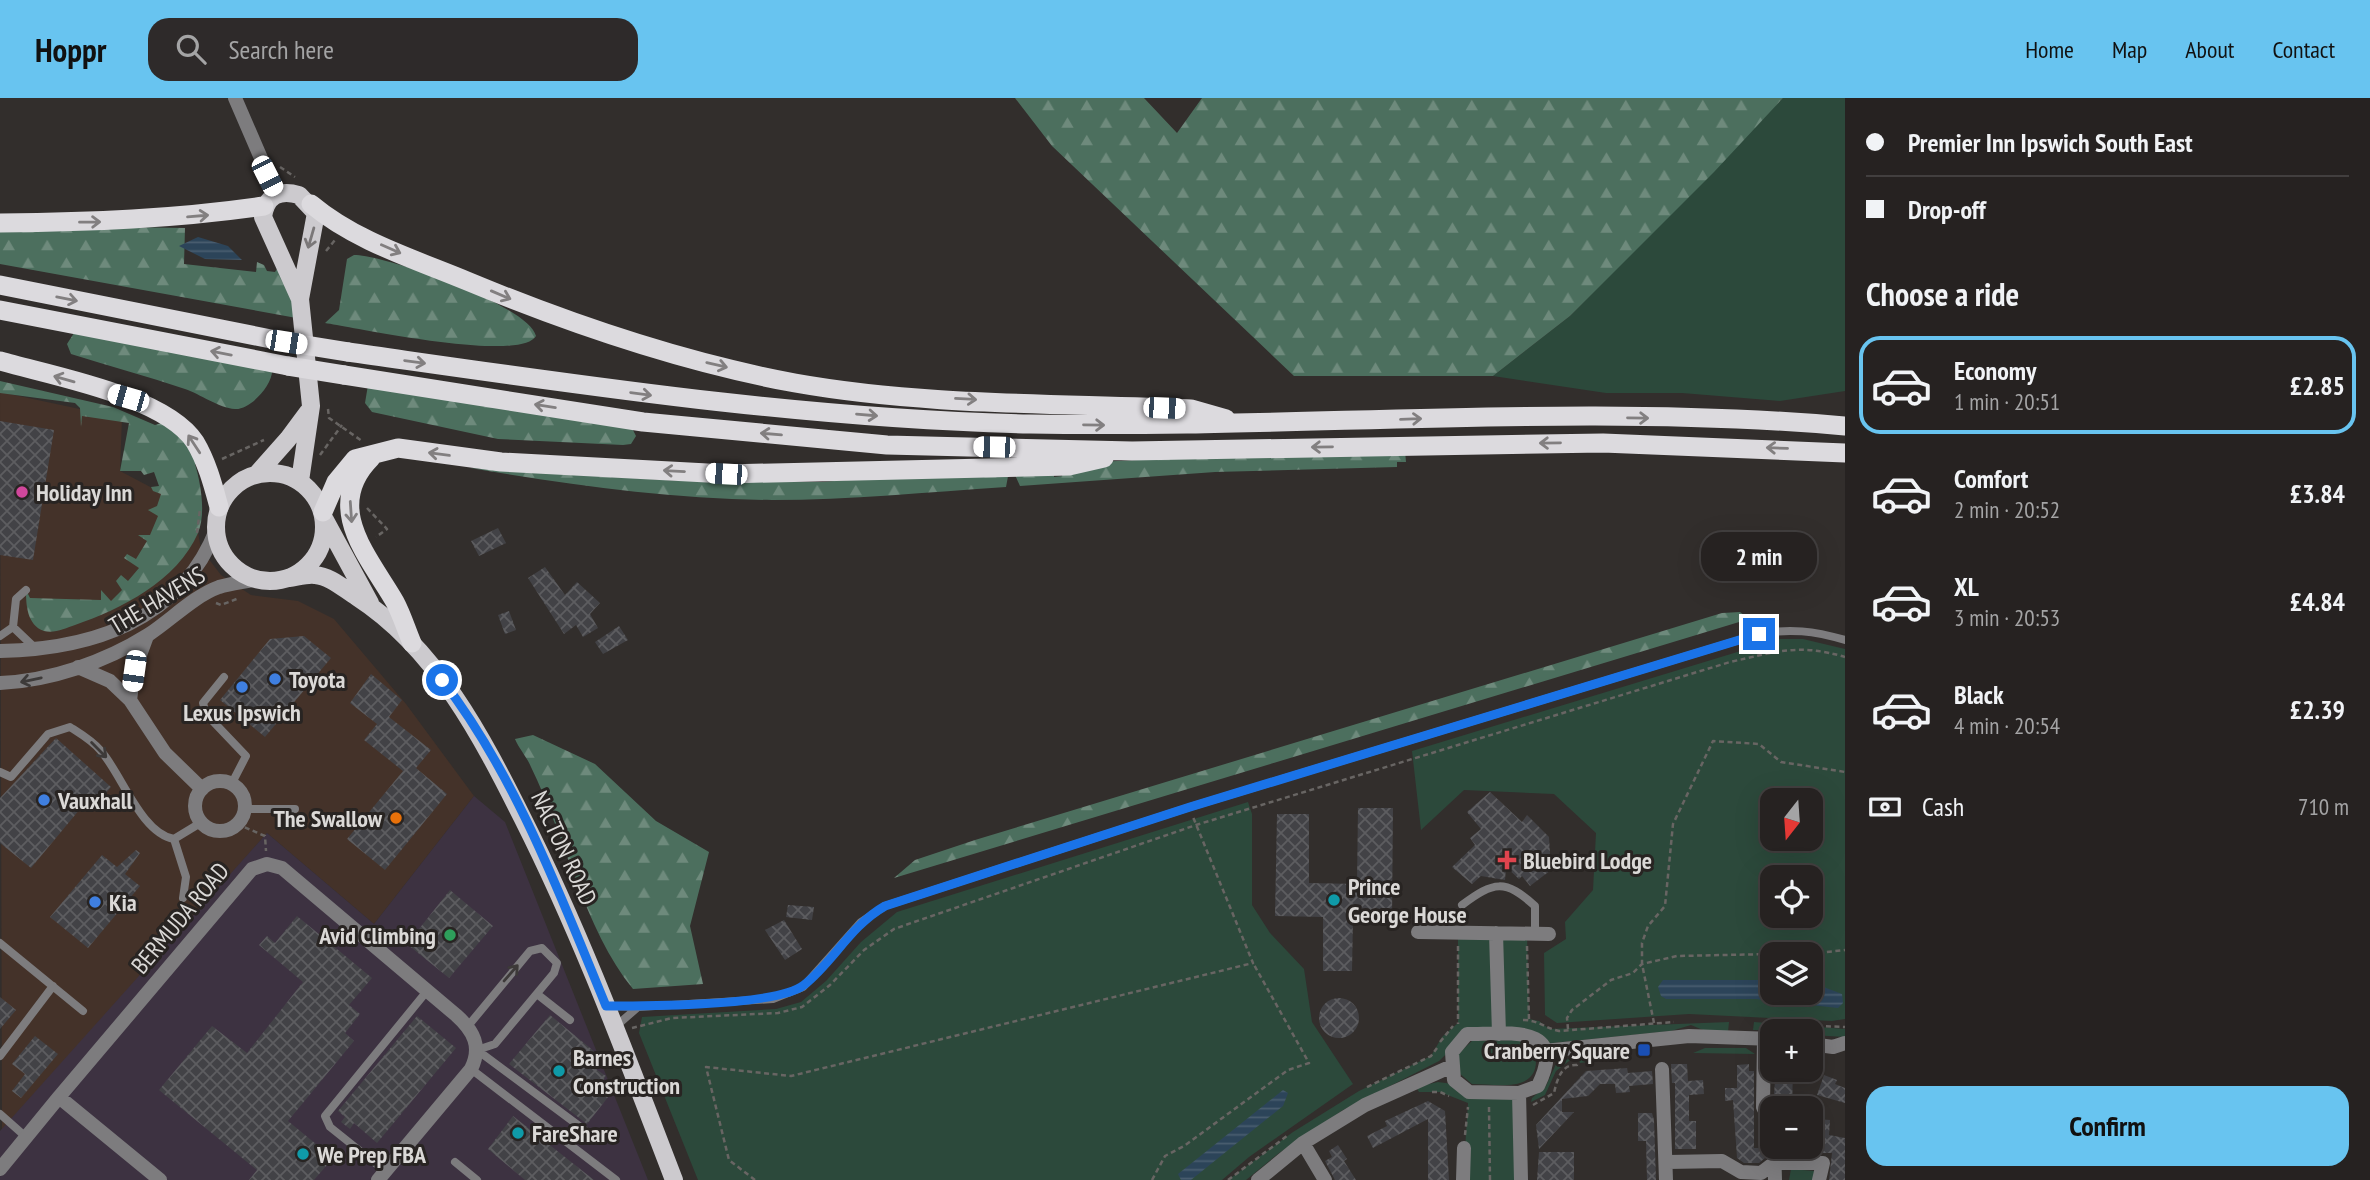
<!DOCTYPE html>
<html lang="en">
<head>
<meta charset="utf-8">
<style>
  body { margin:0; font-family:"PT Sans Narrow",sans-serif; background:#2e2a2a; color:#f1f3f6; height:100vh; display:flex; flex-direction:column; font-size:26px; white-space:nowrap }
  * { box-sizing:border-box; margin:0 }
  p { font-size:23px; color:#a4a4a5 }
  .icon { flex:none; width:38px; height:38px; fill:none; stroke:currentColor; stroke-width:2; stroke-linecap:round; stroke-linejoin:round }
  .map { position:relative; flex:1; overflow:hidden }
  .sheet { display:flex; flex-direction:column; background:#262221; width:525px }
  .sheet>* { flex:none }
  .guide { display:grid; align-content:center; height:154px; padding:0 21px; background:#262221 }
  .needle { width:46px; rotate:197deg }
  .buttons { position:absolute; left:1760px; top:690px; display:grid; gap:14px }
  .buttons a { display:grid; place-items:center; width:63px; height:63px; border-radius:14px; background:#262221; box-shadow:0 7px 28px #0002,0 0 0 2px #423f3f; font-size:35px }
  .end { position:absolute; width:32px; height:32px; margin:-16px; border:9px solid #1a73e8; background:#fff; box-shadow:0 0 0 4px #fff }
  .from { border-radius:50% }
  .bubble { position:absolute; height:49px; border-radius:21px; background:#262221; box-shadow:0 7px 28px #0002,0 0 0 2px #423f3f; font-size:23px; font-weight:700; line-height:49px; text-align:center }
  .car { position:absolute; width:21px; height:42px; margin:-21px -10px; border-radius:9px; box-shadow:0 0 5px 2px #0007; background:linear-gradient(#fff 24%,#345 0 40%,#fff 0 76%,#345 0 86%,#fff 0) }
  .guide b { display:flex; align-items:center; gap:24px; height:66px; font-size:26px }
  .guide b+b { border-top:2px solid #423f3f }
  .guide i { width:18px; height:18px; background:#f1f3f6 }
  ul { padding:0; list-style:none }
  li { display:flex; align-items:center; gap:21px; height:98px; margin:0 14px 10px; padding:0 7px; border:4px solid transparent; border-radius:21px }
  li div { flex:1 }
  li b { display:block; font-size:26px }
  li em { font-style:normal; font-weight:700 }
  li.selected { border-color:#68c4f0 }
  li>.icon { width:63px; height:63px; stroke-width:1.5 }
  h2 { padding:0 21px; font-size:32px; line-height:84px }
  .pay { display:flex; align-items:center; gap:18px; height:77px; padding:0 21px; font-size:26px }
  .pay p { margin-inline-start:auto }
  .action { display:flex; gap:14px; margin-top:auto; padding:14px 21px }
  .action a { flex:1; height:80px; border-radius:21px; background:#68c4f0; color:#111; font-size:28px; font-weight:700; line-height:80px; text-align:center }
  header { display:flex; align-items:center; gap:42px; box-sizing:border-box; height:98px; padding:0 35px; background:#68c4f0; color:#111 }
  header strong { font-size:33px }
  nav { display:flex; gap:38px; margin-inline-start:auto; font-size:24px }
  .search { width:490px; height:63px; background:#2e2a2a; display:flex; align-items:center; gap:18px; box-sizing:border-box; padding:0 24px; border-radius:21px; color:#a4a4a5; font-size:26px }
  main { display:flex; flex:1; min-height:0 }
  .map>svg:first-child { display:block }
</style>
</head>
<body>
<header>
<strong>Hoppr</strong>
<div class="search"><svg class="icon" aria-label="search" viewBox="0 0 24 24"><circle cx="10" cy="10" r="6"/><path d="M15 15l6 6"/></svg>Search here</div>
<nav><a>Home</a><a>Map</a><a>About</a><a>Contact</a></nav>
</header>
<main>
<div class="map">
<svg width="1845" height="1082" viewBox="0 0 1845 1082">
  <defs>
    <pattern id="forest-firs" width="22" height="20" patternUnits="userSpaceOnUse" patternTransform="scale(1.75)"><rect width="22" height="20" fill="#4c6f5e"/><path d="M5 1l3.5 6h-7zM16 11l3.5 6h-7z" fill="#6e8a7c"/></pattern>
    <pattern id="water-rules" width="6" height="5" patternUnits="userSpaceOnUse" patternTransform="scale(1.75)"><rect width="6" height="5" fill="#2c4459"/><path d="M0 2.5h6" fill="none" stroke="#4a5e70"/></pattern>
    <pattern id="building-cross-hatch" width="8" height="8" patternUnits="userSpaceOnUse" patternTransform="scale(1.75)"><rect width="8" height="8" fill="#424246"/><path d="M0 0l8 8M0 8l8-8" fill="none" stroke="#5d5d60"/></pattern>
  </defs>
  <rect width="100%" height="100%" fill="#322e2c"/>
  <path fill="#443229" d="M0 294 122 320 120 373 194 412 201 451 221 477 251 497 298 503 334 521 406 606 474 698 374 826 267 735 2 1035Z"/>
  <path fill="#3d3241" d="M474 698 505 724 648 1082H0V1033L267 735 374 826Z"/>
  <path fill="#2c493b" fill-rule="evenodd" d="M1783 0H1845V293L1780 303 1682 295H1606L1493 278 1570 218Z
    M1780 541H1803L1845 551V921L1832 923 1689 916 1557 925 1545 917 1544 855 1566 841 1565 824 1593 792 1596 735 1554 696 1464 692 1421 732 1412 653ZM1773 702H1811V740H1773ZM1773 779H1811V817H1773ZM1773 856H1811V894H1773Z
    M1248 704 1252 716V807L1270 835 1304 871 1312 924 1353 986 1249 1059 1222 1082H698L639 935 642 919 776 911 801 904 826 883 861 844 897 814Z
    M1458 834 1527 835 1529 921 1539 923 1549 931 1729 924 1728 934 1703 932 1691 927 1671 933 1552 945 1467 936 1439 963 1343 1012 1279 1055 1246 1082H1228L1293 1034 1359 993 1431 958 1442 939 1458 925Z
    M1754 924 1845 931V939L1811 937V933L1753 932Z
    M1521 942C1532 946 1535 951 1536 963 1536 995 1495 986 1472 986L1459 975 1458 956 1472 943Z
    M1705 950H1746L1755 956 1693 955Z
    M1623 954 1625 959 1580 965 1578 959Z
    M1573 960 1556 973 1545 997 1531 1004 1532 1000 1546 988 1557 964Z
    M1438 984 1519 995 1521 1082H1463L1468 1005 1440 994H1419L1416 989Z
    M1791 1071 1814 1073 1816 1082H1789Z"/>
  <path fill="url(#forest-firs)" d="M1015 0H1144L1177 35 1202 0H1783L1714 74 1570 218 1493 278H1294L1052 48Z
    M0 127 185 130 184 166 256 174 257 164 264 167 267 173 275 174 280 166 302 221 0 166Z
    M354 157C386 157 528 207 536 238 520 265 358 230 325 225L339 212 347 161Z
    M74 235 272 271C274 285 251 312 235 311 219 310 200 296 185 291 147 278 109 268 71 256L67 246Z
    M0 283 113 309 155 327 171 322 202 364 195 366C201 386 206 416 198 435 177 483 121 511 75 527 66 530 54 536 44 533 27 527 26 507 26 492L30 500 101 502V492L111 503 122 492 116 483 121 477 128 483 139 470 124 460 127 456 136 461 147 443 138 437H150L158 418 148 412 157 408 161 396 153 393 151 389 159 388 154 374 144 377 141 373H120L129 325 82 318 81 329 80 310 75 305 0 295Z
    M368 287 630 326 636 338 631 346 623 347 498 341 372 314 365 305Z
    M1405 353 1406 364H1397V369L1215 374 1020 388 1015 377 1054 374V379L1062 378V370L1009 373 1006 389C928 394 850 402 772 402 670 401 570 387 470 370L682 383 822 384 1054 366 1307 354Z
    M1740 514 1749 521 894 780 915 762 975 742 1722 515Z
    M533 637 595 666 656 723 709 754 690 828 703 886 633 891C584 831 565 738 531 669 527 659 519 651 515 641Z"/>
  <path fill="url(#water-rules)" d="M198 139 228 148 242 162 205 161 179 148Z
    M1663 882H1773V894H1811L1813 885 1842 896 1843 905 1838 910 1756 901H1666L1661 898 1658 889Z
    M1283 992 1288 995 1283 1008 1191 1082H1181L1178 1076Z"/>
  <path fill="url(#building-cross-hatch)" d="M0 323 54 332 33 462 0 457Z
    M498 430 506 445 479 458 471 443Z
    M545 469 565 497 577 484 600 505 590 516 598 530 583 539 576 527 564 536 528 480Z
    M509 513 516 532 505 536 498 517Z
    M619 528 628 542 603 556 595 544Z
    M304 538 331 560 265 639 220 602 270 541Z
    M371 576 402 602 389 619 431 652 416 670 447 696 385 772 347 741 403 673 364 642 377 626 350 605Z
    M56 640 111 689 98 705 90 699 31 770 0 745V700Z
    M1490 694 1522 724 1527 717 1549 739 1551 772 1530 788 1522 778 1519 781 1506 769 1505 782 1481 778 1472 786 1452 769 1475 747 1470 740 1481 731 1467 714Z
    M1358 710H1393L1392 822 1353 819 1352 873H1323V819L1275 818 1277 716H1309V785L1357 786Z
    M136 752 140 755 125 776 140 788 88 850 50 819 102 757 117 769Z
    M450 792 493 828 449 880 407 846Z
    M788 807 814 809 812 822 786 819Z
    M297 818 372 880 349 907 360 916 345 935 354 943 288 1023 333 1060 314 1082H249L257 1072 159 992 212 928 247 955 303 884 259 847 267 838 275 845Z
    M784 822 802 851 785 862 765 832Z
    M0 899 16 912 0 931Z
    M1319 920a20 20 0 1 1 40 0a20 20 0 1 1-40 0Z
    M550 917 601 959 593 969 606 978 601 986 612 994 587 1026 509 966Z
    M417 918 456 950 377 1045 354 1025 350 1031 341 1024 345 1019 338 1013Z
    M35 938 58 956 21 1000 12 993 25 976 12 966Z
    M1671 966H1687L1688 983 1703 982 1704 996 1689 997V1023H1696V1051H1675V985H1672Z
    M1749 966V973H1754V1050H1764L1765 1060 1759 1065H1744L1737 1060 1733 1002 1725 1003V990H1737V967Z
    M1627 970 1628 975 1652 973 1653 986 1629 988 1630 994 1616 995 1615 986H1600L1588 998 1562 1001V1014H1574L1539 1051 1536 1027 1586 973Z
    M1776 971H1793L1792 1010 1773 1008Z
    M1824 977 1837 982 1835 986 1845 990V1005L1817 997Z
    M1428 1003 1445 1013 1449 1082H1428V1021L1373 1050 1367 1038 1387 1028 1385 1023Z
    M1638 1015H1652L1654 1022 1656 1082H1647L1646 1043H1638Z
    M513 1018 594 1082H525L488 1051Z
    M1817 1021 1830 1022 1829 1037 1845 1040V1082H1829L1832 1055H1811Z
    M1338 1047 1347 1061 1344 1063 1356 1082H1335L1325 1063 1332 1059 1329 1053Z
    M1539 1054H1574V1082H1537Z"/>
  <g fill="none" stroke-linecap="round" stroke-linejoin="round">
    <path stroke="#686563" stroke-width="2.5" stroke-dasharray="5 3.5" stroke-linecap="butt" d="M280 69 295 79
      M326 153 335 142
      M328 311 329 320 362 343
      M320 357 342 327
      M222 361 264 342
      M367 410 387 431 376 439
      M197 435 200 411
      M216 505 221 507 239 500
      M237 726 265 738 266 753
      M1458 848V926
      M1527 848 1529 922
      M1810 856 1845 852
      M1523 922C1538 922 1545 930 1559 933L1674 924
      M1654 925 1642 866V845L1648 828 1665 808 1673 726 1713 643 1759 646 1781 664 1845 674
      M1775 926 1845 929
      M632 930 672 920 778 915 802 909 830 887 864 852 894 831 1196 727 1730 564C1776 554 1798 545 1845 559
      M1568 931 1567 920 1572 912 1611 882 1633 875 1642 866 1677 858 1773 856
      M1440 944 1453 928
      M1367 989 1431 958 1437 950
      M1432 994H1440L1449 998
      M1533 1007 1554 995C1557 982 1561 966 1577 967L1576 963
      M1489 1009 1490 1082
      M1465 1037 1468 1009
      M755 1082 729 1062 706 969 791 978 1253 865 1193 719
      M1152 1082 1165 1058 1184 1048 1288 972 1309 965 1253 865
      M1228 1082 1287 1038"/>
    <path stroke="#7d7c7e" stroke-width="8" d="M13 529 16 501 26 492
      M0 538 13 529 35 550
      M224 579 203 605 206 616 246 658 232 685
      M0 674 11 679 48 636 70 629C81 636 93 643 101 653 122 677 141 735 174 741L202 724
      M245 711H295
      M174 741 186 779 183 800
      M1462 807C1494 783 1505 781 1535 808V836
      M0 845 83 913
      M537 896 570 922
      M606 908 638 909 773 901 803 889 861 824 885 808 1190 709 1759 536C1790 530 1814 533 1845 542
      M468 928 530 853 542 850 557 865 554 875 495 946 477 952
      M615 929 638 909
      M477 952 594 1039
      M0 958 53 888
      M471 971 616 1082
      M0 1016 26 1039
      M455 1064 477 1082
      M385 1073 330 1029 325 1018 427 893"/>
    <path stroke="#7d7c7e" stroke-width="14" d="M0 553C91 551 180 523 216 432
      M78 569 110 583 130 602 165 655 202 691
      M0 585C50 583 105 564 148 537 171 522 194 498 219 489 231 485 245 484 257 481
      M130 602 134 573 147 538
      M195 708a25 25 0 1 1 50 0a25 25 0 1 1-50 0Z
      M1418 834 1549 836
      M1496 835 1499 936
      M1467 936C1507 936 1569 925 1538 988L1519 995 1469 994 1454 982 1452 954Z
      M1764 941 1763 1009 1773 1030
      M1811 946 1833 949 1845 945
      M1544 953 1689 938 1773 941
      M1662 971 1666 1082
      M1519 995 1521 1082
      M59 999 252 771 267 766 282 770 456 917C474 933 482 949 471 971L378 1082
      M1303 1045 1325 1082
      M1774 1048 1775 1082
      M1668 1064 1722 1063 1741 1074 1761 1075 1774 1065H1823L1819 1082
      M0 1071 59 999 160 1082
      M1258 1082 1303 1045 1365 1007 1452 968
      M1463 1082 1464 1050"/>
    <path stroke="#7d7c7e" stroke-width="14" d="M235 0 276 95"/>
    <path stroke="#cccace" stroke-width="18" d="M300 201 263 119C266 98 279 91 299 97L316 115 300 201 311 308 300 383
      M216 429a54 54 0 1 1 108 0a54 54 0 1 1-108 0Z
      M257 376 288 341 308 314
      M325 422 370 505
      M289 480C297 479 307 476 315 477 330 478 344 491 357 499 436 550 482 639 523 721 582 838 627 960 674 1082"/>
    <path stroke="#dcdade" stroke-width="19" d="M311 106C355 143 414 161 467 183 573 227 681 264 795 285 924 308 1059 305 1191 311L1226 321
      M0 125C90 124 175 121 264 108
      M0 187 286 244
      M0 212 288 268
      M348 254C574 286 801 321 1030 326 1302 331 1574 304 1845 328
      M0 263C52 278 165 298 195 344 207 364 213 387 219 409
      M344 277 643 324 887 347 1132 353 1603 345 1845 355
      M371 360C322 409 369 459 395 504 402 517 406 531 412 545
      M323 414 336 384 355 361 398 350 501 364 726 376 1069 368 1104 360"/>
    <path stroke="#dcdade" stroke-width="19" d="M286 244 348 254
      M288 268 344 277"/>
  </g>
  <defs><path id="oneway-shaft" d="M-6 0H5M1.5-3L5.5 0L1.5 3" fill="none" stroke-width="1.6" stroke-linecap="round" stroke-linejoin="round" transform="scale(1.75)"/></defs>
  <g stroke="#827f80">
    <use href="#oneway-shaft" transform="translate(198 118) rotate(-5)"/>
    <use href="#oneway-shaft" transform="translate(90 124) rotate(-1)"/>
    <use href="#oneway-shaft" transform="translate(391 151) rotate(24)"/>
    <use href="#oneway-shaft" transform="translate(501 197) rotate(23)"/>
    <use href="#oneway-shaft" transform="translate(67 201) rotate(11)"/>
    <use href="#oneway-shaft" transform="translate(221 255) rotate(-169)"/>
    <use href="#oneway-shaft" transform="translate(415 264) rotate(8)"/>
    <use href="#oneway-shaft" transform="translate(717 267) rotate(13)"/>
    <use href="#oneway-shaft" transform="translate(64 281) rotate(-164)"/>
    <use href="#oneway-shaft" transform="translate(641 296) rotate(8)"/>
    <use href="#oneway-shaft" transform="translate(966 301) rotate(3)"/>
    <use href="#oneway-shaft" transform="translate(545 308) rotate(-171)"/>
    <use href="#oneway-shaft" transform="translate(867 317) rotate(5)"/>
    <use href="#oneway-shaft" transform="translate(1638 320) rotate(1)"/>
    <use href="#oneway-shaft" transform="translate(1411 321) rotate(-2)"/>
    <use href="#oneway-shaft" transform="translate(1094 327) rotate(1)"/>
    <use href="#oneway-shaft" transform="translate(771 336) rotate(-175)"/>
    <use href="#oneway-shaft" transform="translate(1550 345) rotate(179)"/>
    <use href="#oneway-shaft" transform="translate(194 346) rotate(-123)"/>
    <use href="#oneway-shaft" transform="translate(1322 349) rotate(179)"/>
    <use href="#oneway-shaft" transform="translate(1777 350) rotate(-178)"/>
    <use href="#oneway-shaft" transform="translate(439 356) rotate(-172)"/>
    <use href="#oneway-shaft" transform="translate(674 373) rotate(-177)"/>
    <use href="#oneway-shaft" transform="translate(351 414) rotate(86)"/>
  </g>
  <use stroke="#7a7778" href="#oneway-shaft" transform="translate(311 140) rotate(106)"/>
  <g stroke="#3d3a39">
    <use href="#oneway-shaft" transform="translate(31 582) rotate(168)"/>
    <use href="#oneway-shaft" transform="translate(99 652) rotate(45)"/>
    <use href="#oneway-shaft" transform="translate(511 875) rotate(-49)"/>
  </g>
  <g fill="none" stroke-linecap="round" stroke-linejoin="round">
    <path stroke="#1a73e8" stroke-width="9" d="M442 582C515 676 561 799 606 908 644 908 778 908 804 887 834 863 850 828 885 808L1190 709 1759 536"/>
  </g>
  <circle fill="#d1479c" stroke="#282422" stroke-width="2.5" cx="22" cy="394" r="7"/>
  <g fill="#3f7fe0" stroke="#282422" stroke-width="2.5">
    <circle cx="275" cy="581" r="7"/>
    <circle cx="242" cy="589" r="7"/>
    <circle cx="44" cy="702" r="7"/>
    <circle cx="95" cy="804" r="7"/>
  </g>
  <circle fill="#e8710a" stroke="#282422" stroke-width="2.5" cx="396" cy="720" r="7"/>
  <path fill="#e0444e" stroke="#282422" stroke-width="2.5" d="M1503.5 751.5h7v7h7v7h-7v7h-7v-7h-7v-7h7z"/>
  <g fill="#0f9aa8" stroke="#282422" stroke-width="2.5">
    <circle cx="1334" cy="802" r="7"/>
    <circle cx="559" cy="973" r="7"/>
    <circle cx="518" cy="1035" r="7"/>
    <circle cx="303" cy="1056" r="7"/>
  </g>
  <circle fill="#2e9e5b" stroke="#282422" stroke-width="2.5" cx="450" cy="837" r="7"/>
  <rect fill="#1a4fb4" stroke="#282422" stroke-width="2.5" x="1637" y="945" width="14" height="14" rx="3.5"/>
  <g text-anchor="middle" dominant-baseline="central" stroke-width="6" stroke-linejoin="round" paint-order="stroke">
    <g font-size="24" font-weight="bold" fill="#dbd9d7" stroke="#282422" text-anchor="start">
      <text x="36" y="394">Holiday Inn</text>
      <text x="289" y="581">Toyota</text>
      <text x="242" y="614" text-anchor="middle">Lexus Ipswich</text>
      <text x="58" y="702">Vauxhall</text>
      <text x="382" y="720" text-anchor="end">The Swallow</text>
      <text x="1523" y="762">Bluebird Lodge</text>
      <text x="1348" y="788">Prince<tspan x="1348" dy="28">George House</tspan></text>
      <text x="109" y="804">Kia</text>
      <text x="436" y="837" text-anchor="end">Avid Climbing</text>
      <text x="1630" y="952" text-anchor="end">Cranberry Square</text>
      <text x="573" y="959">Barnes<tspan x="573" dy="28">Construction</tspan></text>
      <text x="532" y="1035">FareShare</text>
      <text x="317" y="1056">We Prep FBA</text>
    </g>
    <g font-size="24" fill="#dbd9d7" stroke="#282422">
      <text transform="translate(157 502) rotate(-31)">THE HAVENS</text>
      <text transform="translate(564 750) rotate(65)">NACTON ROAD</text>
      <text transform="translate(180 820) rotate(-50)">BERMUDA ROAD</text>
    </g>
  </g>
</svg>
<div class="buttons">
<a><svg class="needle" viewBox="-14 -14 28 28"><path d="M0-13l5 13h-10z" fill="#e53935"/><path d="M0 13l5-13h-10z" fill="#a4a4a5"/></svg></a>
<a><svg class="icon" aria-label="locate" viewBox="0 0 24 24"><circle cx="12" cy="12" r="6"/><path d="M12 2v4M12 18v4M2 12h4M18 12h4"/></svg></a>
<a><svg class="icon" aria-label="layers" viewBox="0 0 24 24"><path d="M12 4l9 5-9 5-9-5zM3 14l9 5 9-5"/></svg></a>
<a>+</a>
<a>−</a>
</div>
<i class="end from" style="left:442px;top:582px"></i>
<i class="end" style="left:1759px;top:536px"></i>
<div class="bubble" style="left:1701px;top:434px;width:116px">2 min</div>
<i class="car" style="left:267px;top:78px;rotate:153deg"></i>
<i class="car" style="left:286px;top:244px;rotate:99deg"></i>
<i class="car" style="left:128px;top:300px;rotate:286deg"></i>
<i class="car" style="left:1164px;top:310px;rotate:92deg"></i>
<i class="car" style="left:994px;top:349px;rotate:271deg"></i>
<i class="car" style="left:726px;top:376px;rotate:273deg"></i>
<i class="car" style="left:134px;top:573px;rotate:188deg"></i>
</div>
<section class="sheet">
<div class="guide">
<b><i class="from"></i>Premier Inn Ipswich South East</b>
<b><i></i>Drop-off</b>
</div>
<h2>Choose a ride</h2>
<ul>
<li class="selected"><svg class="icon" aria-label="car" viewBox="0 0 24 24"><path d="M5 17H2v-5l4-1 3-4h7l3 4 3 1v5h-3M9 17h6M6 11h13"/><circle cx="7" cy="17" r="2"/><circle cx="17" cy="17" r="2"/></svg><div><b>Economy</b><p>1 min · 20:51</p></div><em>£2.85</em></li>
<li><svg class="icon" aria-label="car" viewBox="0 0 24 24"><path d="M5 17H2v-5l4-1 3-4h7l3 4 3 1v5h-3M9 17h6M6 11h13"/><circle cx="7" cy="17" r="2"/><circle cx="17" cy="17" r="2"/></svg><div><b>Comfort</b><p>2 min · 20:52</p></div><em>£3.84</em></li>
<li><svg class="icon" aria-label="car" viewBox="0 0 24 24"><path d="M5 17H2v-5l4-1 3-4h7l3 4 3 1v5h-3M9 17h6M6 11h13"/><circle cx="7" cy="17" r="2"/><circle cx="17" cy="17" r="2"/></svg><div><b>XL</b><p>3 min · 20:53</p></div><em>£4.84</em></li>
<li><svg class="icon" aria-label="car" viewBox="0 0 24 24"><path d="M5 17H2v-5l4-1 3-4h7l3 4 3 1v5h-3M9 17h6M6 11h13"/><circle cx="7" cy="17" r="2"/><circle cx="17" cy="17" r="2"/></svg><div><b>Black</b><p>4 min · 20:54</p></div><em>£2.39</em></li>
</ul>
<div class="pay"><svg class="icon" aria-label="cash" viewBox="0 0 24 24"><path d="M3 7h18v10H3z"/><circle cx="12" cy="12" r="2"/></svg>Cash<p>710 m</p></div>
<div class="action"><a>Confirm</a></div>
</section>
</main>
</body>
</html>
